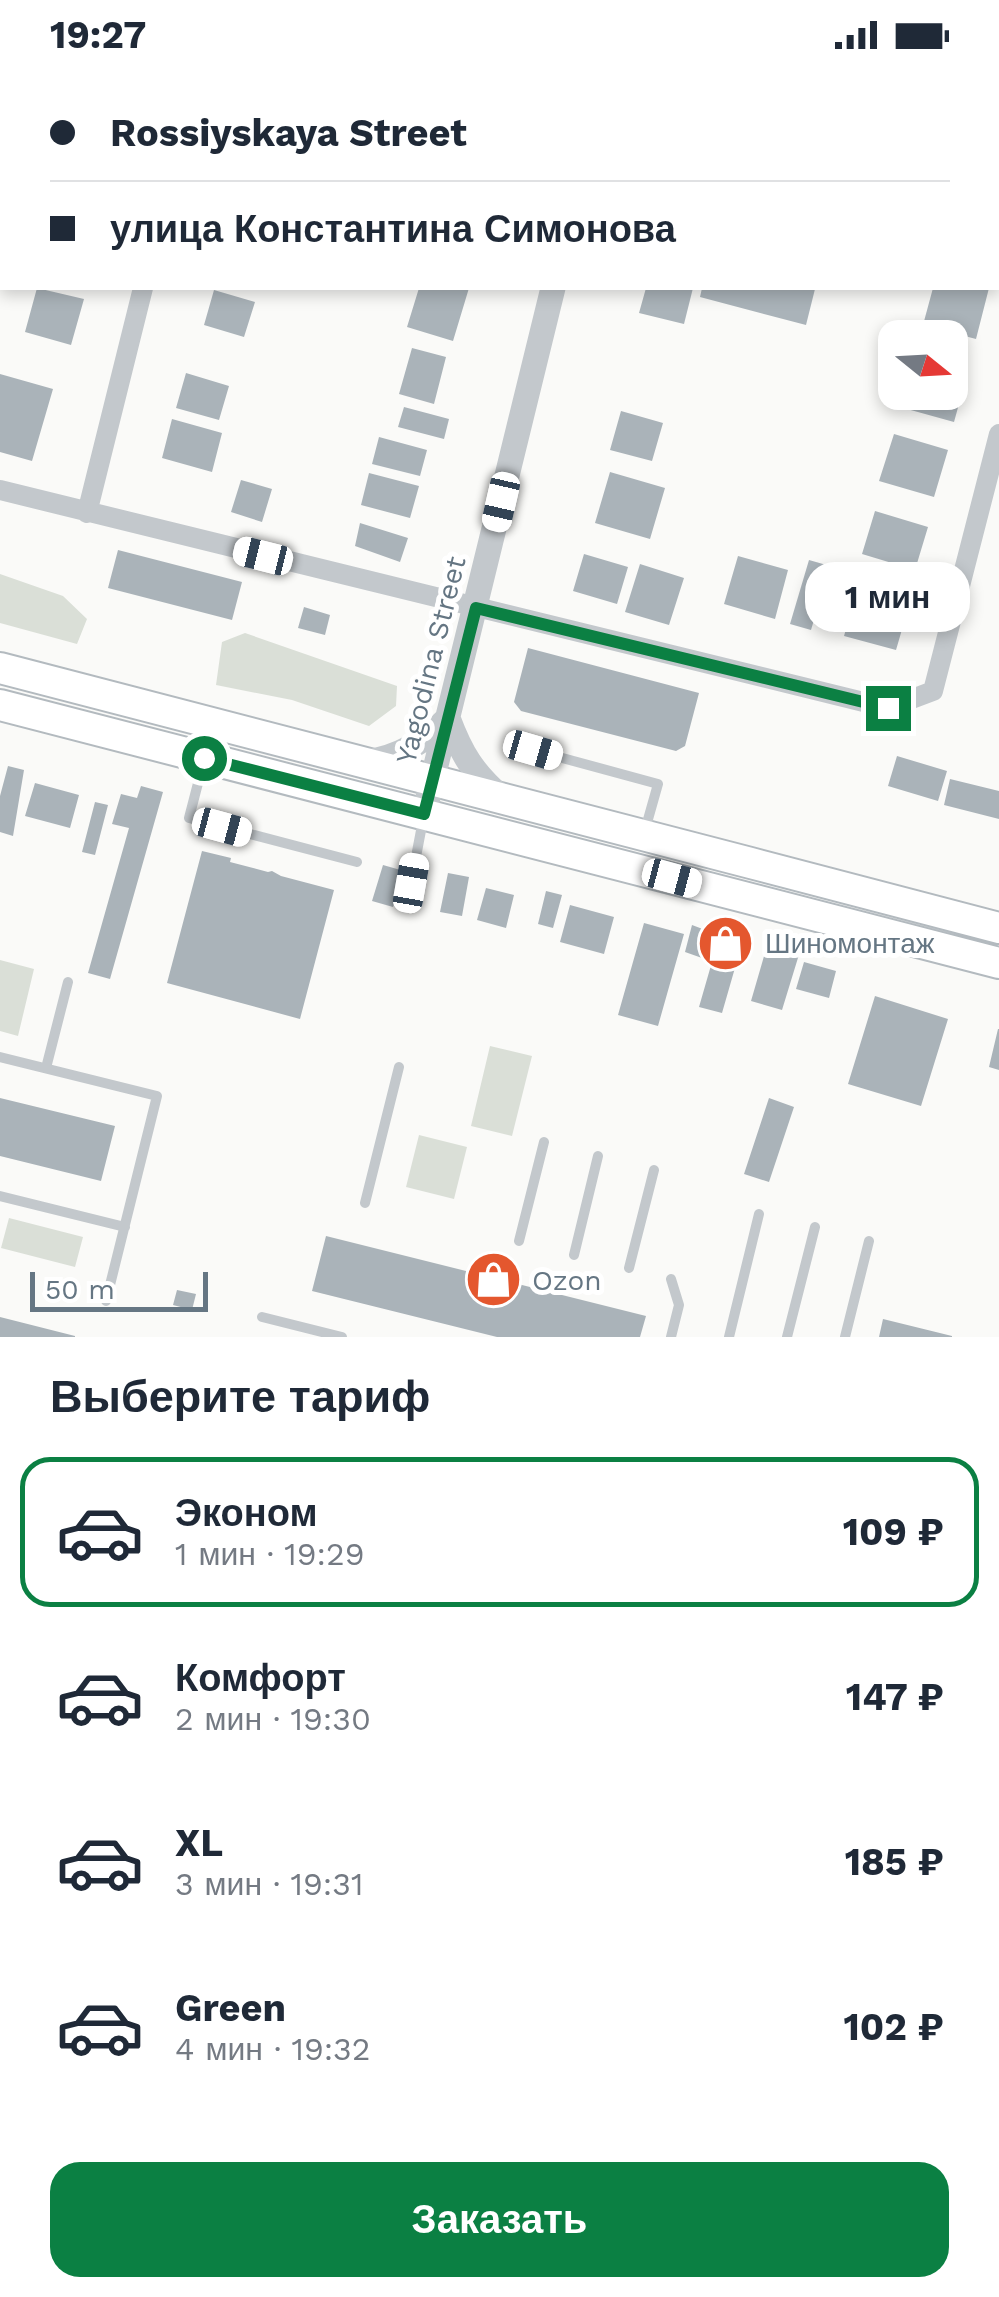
<!DOCTYPE html>
<html lang="ru">
<head>
<meta charset="utf-8">
<style>
  body { margin:0; font-family:"Work Sans",sans-serif; background:#f6f6f7; color:#1f2937; height:100vh; display:flex; flex-direction:column; font-size:38px; white-space:nowrap }
  * { box-sizing:border-box; margin:0 }
  p { font-size:32px; color:#747a83 }
  .icon { flex:none; width:55px; height:55px; fill:none; stroke:currentColor; stroke-width:2; stroke-linecap:round; stroke-linejoin:round }
  .map { position:relative; height:1267px; overflow:hidden }
  .sheet { display:flex; flex-direction:column; background:#fff; flex:1 }
  .sheet>* { flex:none }
  .banner { position:absolute; left:0px; top:0px; width:1000px; height:220px; box-shadow:0 5px 15px #0003; display:grid; align-content:center; height:220px; padding:0 50px; background:#fff }
  .needle { width:65px; rotate:108deg }
  .tools { position:absolute; left:878px; top:250px; display:grid; gap:20px }
  .tools a { display:grid; place-items:center; width:90px; height:90px; border-radius:20px; background:#fff; box-shadow:0 5px 15px #0003; font-size:50px }
  .scale { position:absolute; left:30px; bottom:25px; width:178px; box-sizing:border-box; padding-left:10px; border:5px solid #657683; border-top:0; font-size:28px; line-height:35px; white-space:nowrap; color:#657683; -webkit-text-stroke:8px #fff; paint-order:stroke }
  .end { position:absolute; width:45px; height:45px; margin:-22px; border:12px solid #0b8043; background:#fff; box-shadow:0 0 0 5px #fff }
  .from { border-radius:50% }
  .bubble { position:absolute; height:70px; border-radius:30px; background:#fff; box-shadow:0 5px 15px #0003; font-size:32px; font-weight:700; line-height:70px; text-align:center }
  .car { position:absolute; width:30px; height:60px; margin:-30px -15px; border-radius:12px; box-shadow:0 0 8px 2px #0007; background:linear-gradient(#fff 24%,#345 0 40%,#fff 0 76%,#345 0 86%,#fff 0) }
  .banner b { display:flex; align-items:center; gap:35px; height:95px; font-size:38px }
  .banner b+b { border-top:2px solid #e0e1e3 }
  .banner i { width:25px; height:25px; background:#1f2937 }
  ul { padding:0; list-style:none }
  li { display:flex; align-items:center; gap:30px; height:150px; margin:0 20px 15px; padding:0 30px; border:5px solid transparent; border-radius:30px }
  li div { flex:1 }
  li b { display:block; font-size:38px }
  li em { font-style:normal; font-weight:700 }
  li.active { border-color:#0b8043 }
  li>.icon { width:90px; height:90px; stroke-width:1.5 }
  h2 { padding:0 50px; font-size:45px; line-height:120px }
  .cta { display:flex; gap:20px; margin-top:auto; padding:20px 50px }
  .cta a { flex:1; height:115px; border-radius:30px; background:#0b8043; color:#fff; font-size:40px; font-weight:700; line-height:115px; text-align:center }
  .status { display:flex; justify-content:space-between; align-items:center; height:70px; padding:0 50px; background:#fff; direction:ltr }
  .status svg { height:28px; fill:currentColor }
  .map>svg:first-child { display:block }
</style>
</head>
<body>
<div class="status"><b>19:27</b><svg viewBox="0 0 49 12"><path d="M0 12V9h3v3zM5 12V6h3v6zM10 12V3h3v9zM15 12V0h3v12zM26 1h20v11H26zM47 4h2v5h-2z"/></svg></div>
<div class="map">
<svg width="999" height="1267" viewBox="0 0 999 1267">
  <rect width="100%" height="100%" fill="#fafaf8"/>
  <path fill="#dadfd7" d="M0 504 63 526 87 549 77 574 0 553Z
    M245 563 397 616 396 636 369 656 292 630 216 615 222 572Z
    M0 890 34 899 18 966 0 961Z
    M490 976 532 986 512 1066 471 1056Z
    M419 1065 467 1077 454 1129 406 1117Z
    M9 1148 83 1167 75 1197 1 1178Z"/>
  <path fill="#aab3b9" d="M37 218 84 229 71 275 25 262Z
    M419 218H469L453 271 407 257Z
    M646 218H693L684 254 639 243Z
    M702 218H809L815 219 806 255 700 227Z
    M933 218H989L976 269 923 255Z
    M214 220 255 232 244 267 204 255Z
    M412 278 446 287 434 334 399 324Z
    M950 300 967 305 954 352 907 339 912 322H950Z
    M186 303 229 316 219 350 176 338Z
    M0 304 53 319 32 391 0 382Z
    M404 337 449 349 444 369 398 357Z
    M621 341 663 353 652 391 610 380Z
    M172 349 222 363 212 402 162 388Z
    M894 364 948 380 934 427 879 411Z
    M379 367 427 380 420 406 372 394Z
    M610 402 665 418 650 469 595 453Z
    M369 403 419 416 410 448 361 435Z
    M241 410 272 419 262 452 231 442Z
    M875 441 928 457 915 500 862 484Z
    M360 453 408 468 400 492 355 476Z
    M118 480 242 512 232 550 108 518Z
    M584 484 628 497 617 534 573 521Z
    M738 486 788 500 775 549 724 534Z
    M809 490 830 496 811 560 790 554Z
    M640 494 684 508 669 555 625 542Z
    M856 524 908 539 896 580 844 566Z
    M304 537 330 545 325 565 298 558Z
    M528 578 699 623 685 676 676 681 521 641 514 632Z
    M897 686 947 701 938 731 888 716Z
    M8 696 24 700 13 766 0 762V726Z
    M950 709 999 721V749L944 735Z
    M35 713 79 725 70 758 25 746Z
    M141 716 163 722 110 909 88 903 129 758 112 754 121 724 137 728Z
    M95 732 108 735 95 785 82 782Z
    M202 781 231 788 230 792 268 802 272 801 281 806 334 820 300 949 167 913Z
    M383 795 404 801 393 837 372 831Z
    M448 803 469 807 462 846 440 842Z
    M486 818 514 825 506 858 477 850Z
    M546 821 562 825 553 858 538 854Z
    M570 835 614 847 604 884 560 872Z
    M644 853 684 864 658 956 618 945Z
    M692 855 708 861 702 888 685 882Z
    M723 861 744 868 741 877 720 869Z
    M769 869 801 878 782 940 751 931Z
    M716 878 739 884 722 943 699 937Z
    M804 892 836 901 829 928 796 919Z
    M875 926 948 949 921 1036 848 1014Z
    M998 959H999V1000L989 997Z
    M0 1028 115 1056 101 1111 0 1086Z
    M769 1028 794 1037 769 1112 744 1104Z
    M326 1166 646 1246 640 1267H497L312 1221Z
    M177 1220 196 1224 192 1240 173 1235Z
    M0 1247 75 1266V1267H0Z
    M883 1249 952 1266V1267H879Z"/>
  <g fill="none" stroke-linecap="round" stroke-linejoin="round">
    <defs>
      <path id="secondary" d="M0 598C333 683 666 771 999 858
        M0 635 999 893"/>
    </defs>
    <use href="#secondary" stroke="#b3babf" stroke-width="34"/>
    <path stroke="#c3c8cc" stroke-width="10" d="M751 2 752 0
      M533 680 658 714 645 760
      M204 690 189 748 357 792
      M411 813 423 750
      M0 987 157 1026 106 1231
      M46 998 68 912
      M0 1126 125 1157
      M365 1133 399 997
      M519 1171 544 1072
      M574 1185 598 1086
      M629 1198 654 1100
      M262 1247 342 1267
      M671 1267 679 1235 671 1209
      M729 1267 759 1144
      M787 1267 815 1157
      M845 1267 869 1171"/>
    <path stroke="#c3c8cc" stroke-width="20" d="M197 2 198 0
      M0 420 888 638 933 621 999 364
      M87 443 143 218"/>
    <path stroke="#c3c8cc" stroke-width="25" d="M605 2 606 0
      M448 648C461 683 473 703 501 727
      M366 692C400 687 424 672 448 648
      M424 744 553 218"/>
    <use href="#secondary" stroke="#fff" stroke-width="30"/>
  </g>
  <g fill="none" stroke-linecap="round" stroke-linejoin="round">
    <path stroke="#0b8043" stroke-width="12" d="M204 688 424 744 476 538 888 638"/>
  </g>
  <defs>
    <symbol id="shop-disc" viewBox="-11 -11 22 22"><circle r="9.5" fill="#e4572e" stroke="#fff"/><path d="M-5-2.5h2.3a2.7 3.5 0 0 1 5.4 0H5L5.5 6h-11ZM-1.5-2.5h3a1.5 2.3 0 0 0-3 0Z" fill="#fff"/></symbol>
  </defs>
  <g fill-rule="evenodd">
    <use href="#shop-disc" x="694" y="842" width="63" height="63"/>
    <use href="#shop-disc" x="462" y="1178" width="63" height="63"/>
  </g>
  <g text-anchor="middle" dominant-baseline="central" stroke-width="10" stroke-linejoin="round" paint-order="stroke">
    <g font-size="28" fill="#657683" stroke="#fff">
      <text transform="translate(431 590) rotate(-76)">Yagodina Street</text>
    </g>
    <g font-size="28" fill="#657683" stroke="#fff" text-anchor="start">
      <text x="765" y="873">Шиномонтаж</text>
      <text x="532" y="1210">Ozon</text>
    </g>
  </g>
</svg>
<div class="tools">
<a><svg class="needle" viewBox="-14 -14 28 28"><path d="M0-13l5 13h-10z" fill="#e53935"/><path d="M0 13l5-13h-10z" fill="#747a83"/></svg></a>
</div>
<div class="scale">50 m</div>
<i class="end from" style="left:204px;top:688px"></i>
<i class="end" style="left:888px;top:638px"></i>
<div class="bubble" style="left:805px;top:492px;width:165px">1 мин</div>
<i class="car" style="left:501px;top:432px;rotate:193deg"></i>
<i class="car" style="left:263px;top:486px;rotate:284deg"></i>
<i class="car" style="left:533px;top:680px;rotate:106deg"></i>
<i class="car" style="left:222px;top:757px;rotate:105deg"></i>
<i class="car" style="left:672px;top:808px;rotate:105deg"></i>
<i class="car" style="left:411px;top:813px;rotate:10deg"></i>
<div class="banner">
<b><i class="from"></i>Rossiyskaya Street</b>
<b><i></i>улица Константина Симонова</b>
</div>
</div>
<section class="sheet">
<h2>Выберите тариф</h2>
<ul>
<li class="active"><svg class="icon" aria-label="car" viewBox="0 0 24 24"><path d="M5 17H2v-5l4-1 3-4h7l3 4 3 1v5h-3M9 17h6M6 11h13"/><circle cx="7" cy="17" r="2"/><circle cx="17" cy="17" r="2"/></svg><div><b>Эконом</b><p>1 мин · 19:29</p></div><em>109 ₽</em></li>
<li><svg class="icon" aria-label="car" viewBox="0 0 24 24"><path d="M5 17H2v-5l4-1 3-4h7l3 4 3 1v5h-3M9 17h6M6 11h13"/><circle cx="7" cy="17" r="2"/><circle cx="17" cy="17" r="2"/></svg><div><b>Комфорт</b><p>2 мин · 19:30</p></div><em>147 ₽</em></li>
<li><svg class="icon" aria-label="car" viewBox="0 0 24 24"><path d="M5 17H2v-5l4-1 3-4h7l3 4 3 1v5h-3M9 17h6M6 11h13"/><circle cx="7" cy="17" r="2"/><circle cx="17" cy="17" r="2"/></svg><div><b>XL</b><p>3 мин · 19:31</p></div><em>185 ₽</em></li>
<li><svg class="icon" aria-label="car" viewBox="0 0 24 24"><path d="M5 17H2v-5l4-1 3-4h7l3 4 3 1v5h-3M9 17h6M6 11h13"/><circle cx="7" cy="17" r="2"/><circle cx="17" cy="17" r="2"/></svg><div><b>Green</b><p>4 мин · 19:32</p></div><em>102 ₽</em></li>
</ul>
<div class="cta"><a>Заказать</a></div>
</section>
</body>
</html>
